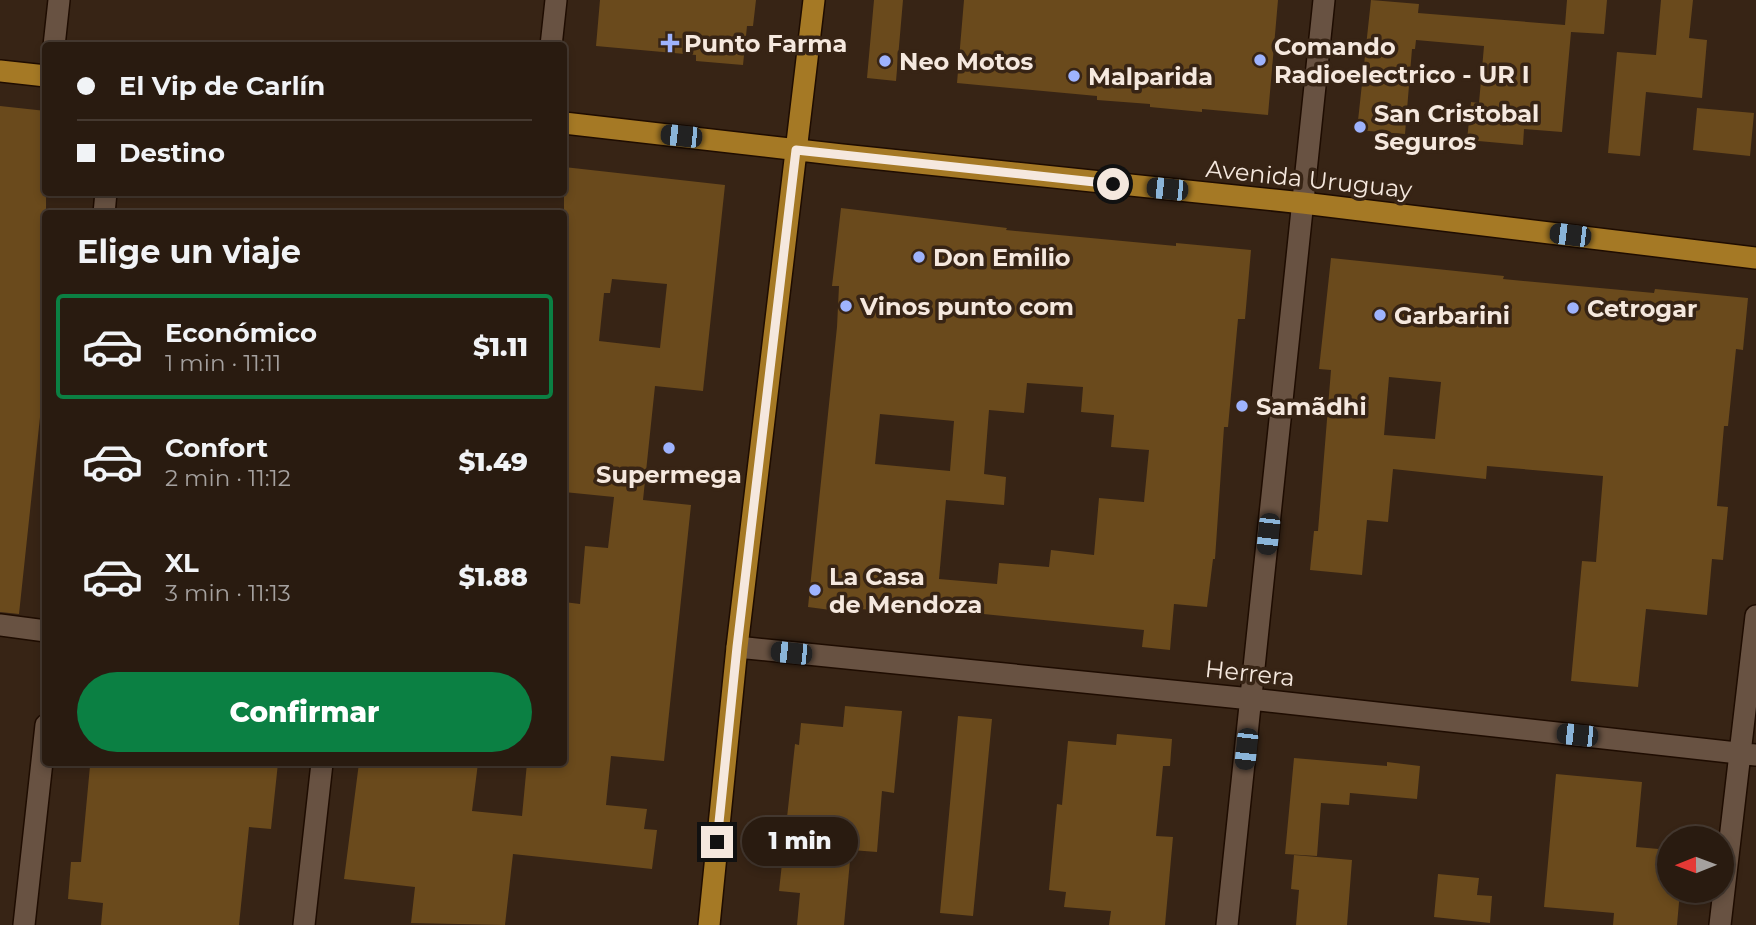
<!DOCTYPE html>
<html lang="es">
<head>
<meta charset="utf-8">
<style>
  body { margin:0; font-family:Montserrat,sans-serif; background:#35281e; color:#f1f3f6; height:100vh; display:flex; flex-direction:column; font-size:26px; white-space:nowrap }
  * { box-sizing:border-box; margin:0 }
  p { font-size:23px; color:#a5a19f }
  .icon { flex:none; width:38px; height:38px; fill:none; stroke:currentColor; stroke-width:2; stroke-linecap:round; stroke-linejoin:round }
  .map { position:relative; flex:1; overflow:hidden }
  .panel { position:absolute; left:42px; top:210px; width:525px; height:556px; display:flex; flex-direction:column; background:#291b10; border-radius:7px; box-shadow:0 4px 10px #0003,0 0 0 2px #453930 }
  .panel>* { flex:none }
  .top-card { position:absolute; left:42px; top:42px; width:525px; height:154px; border-radius:7px; box-shadow:0 4px 10px #0003,0 0 0 2px #453930; display:grid; align-content:center; height:154px; padding:0 35px; background:#291b10 }
  .needle { width:46px; rotate:269deg }
  .buttons { position:absolute; left:1657px; top:826px; display:grid; gap:14px }
  .buttons a { display:grid; place-items:center; width:77px; height:77px; border-radius:50%; background:#291b10; box-shadow:0 4px 10px #0003,0 0 0 2px #453930; font-size:35px }
  .end { position:absolute; width:32px; height:32px; margin:-16px; border:9px solid #f5e8de; background:#111; box-shadow:0 0 0 4px #111 }
  .from { border-radius:50% }
  .bubble { position:absolute; height:49px; border-radius:24px; background:#291b10; box-shadow:0 4px 10px #0003,0 0 0 2px #453930; font-size:23px; font-weight:800; line-height:49px; text-align:center }
  .car { position:absolute; width:21px; height:42px; margin:-21px -10px; border-radius:9px; box-shadow:0 0 5px 2px #0007; background:linear-gradient(#222 24%,#8ab4d8 0 40%,#222 0 76%,#8ab4d8 0 86%,#222 0) }
  .top-card b { display:flex; align-items:center; gap:24px; height:66px; font-size:26px }
  .top-card b+b { border-top:2px solid #453930 }
  .top-card i { width:18px; height:18px; background:#f1f3f6 }
  ul { padding:0; list-style:none }
  li { display:flex; align-items:center; gap:21px; height:105px; margin:0 14px 10px; padding:0 21px; border:4px solid transparent; border-radius:7px }
  li div { flex:1 }
  li b { display:block; font-size:26px }
  li em { font-style:normal; font-weight:800 }
  li.active { border-color:#0b8043 }
  li>.icon { width:63px; height:63px; stroke-width:1.5 }
  h2 { padding:0 35px; font-size:32px; line-height:84px }
  .action { display:flex; gap:14px; margin-top:auto; padding:14px 35px }
  .action a { flex:1; height:80px; border-radius:42px; background:#0b8043; color:#fff; font-size:28px; font-weight:800; line-height:80px; text-align:center }
  .map>svg:first-child { display:block }
</style>
</head>
<body>
<div class="map">
<svg width="1756" height="925" viewBox="0 0 1756 925">
  <rect width="100%" height="100%" fill="#372415"/>
  <path fill="#6a4a1c" fill-rule="evenodd" d="M600 0H756L753 26H747L743 65 696 61V55L596 46Z
    M874 0H903L896 81 867 78Z
    M964 0H1278L1268 115 1202 109V112L1150 107V104L1097 100V96L957 83Z
    M1371 0 1419 4 1418 13 1565 25 1567 0H1607L1604 34 1571 32 1562 132 1524 129 1523 145 1467 140 1471 102 1479 103 1484 46 1416 40 1415 49H1412L1405 134 1357 130Z
    M1661 0H1693L1689 38 1707 40 1702 98 1646 92 1640 156 1608 153 1617 52 1656 55Z
    M0 106 46 111V361L19 614 0 612Z
    M1697 108 1754 113 1750 156 1693 150Z
    M564 167 725 185 703 391 655 386 643 500 691 505 664 761 611 756 606 805 647 809 644 829 657 830 652 869 513 854 505 925 411 923 415 887 344 879 359 763H478L472 811 522 816 527 763H564V728L569 682 564 681V602L580 604 585 546 608 548 614 497 564 492ZM612 279 667 284 660 348 599 341 604 293H610Z
    M841 208 1007 228 1006 230 1176 246V243L1251 250 1245 319H1238L1228 427H1224L1215 559H1213L1207 607 1174 604 1170 650 1142 647 1144 630 964 612 963 615 916 611 915 614 839 607 838 611 808 607 837 327 839 286H832ZM1027 383 1083 387 1081 412 1114 415 1111 447 1149 450 1144 502 1099 498 1094 555 1051 550 1049 567 999 563 997 584 939 579 946 500 1004 505 1006 477 984 474 989 410 1024 413ZM880 414 954 421 950 471 875 464Z
    M1331 258 1504 276 1503 279 1654 293 1655 289 1748 298 1743 350 1736 349 1728 426H1724L1717 506 1728 507 1723 560 1712 559 1707 615 1646 609 1638 687 1571 681 1582 561 1596 562 1603 476 1487 466 1486 479 1393 469 1388 522 1367 520 1362 575 1310 570 1314 531H1318L1331 370 1319 369ZM1389 377 1441 382 1435 439 1384 435Z
    M845 706 902 711 894 793 882 791 877 852 851 850 844 925H797L800 893 779 891 795 744 799 745 801 723 843 727Z
    M958 716 992 719 973 916 940 913Z
    M1117 734 1172 739 1170 766H1163L1156 836 1173 837 1165 925H1109L1111 911 1064 907 1066 892 1049 890 1057 804 1062 805 1068 741 1116 745Z
    M1294 758 1387 766V762L1420 766 1417 799 1350 793 1349 805 1321 803 1317 856 1285 854Z
    M94 763H278L271 829 249 827 239 925H101L103 903 68 899 71 862H81L90 766 94 767Z
    M1556 774 1642 782 1636 847 1670 850V891H1680L1677 925H1613L1614 913 1544 907Z
    M1294 855 1352 860 1347 925H1296L1299 890 1291 889Z
    M1438 874 1479 878 1477 895 1492 896 1490 923 1434 917Z"/>
  <g fill="none" stroke-linecap="round" stroke-linejoin="round">
    <defs>
      <path id="street" d="M54 46 59 0
        M551 46 556 0
        M104 214 106 192
        M0 625 46 631
        M737 647 1251 699 1756 755
        M24 925 46 725
        M304 925 322 763
        M1227 925 1324 0
        M1720 925 1756 616"/>
      <path id="primary" d="M0 71 46 76
        M564 123 842 155 1303 203 1756 258
        M709 925 737 647 814 0"/>
    </defs>
    <use href="#street" stroke="#1e0c01" stroke-width="24"/>
    <use href="#primary" stroke="#1e0c01" stroke-width="24"/>
    <use href="#street" stroke="#685242" stroke-width="21"/>
    <use href="#primary" stroke="#a57925" stroke-width="21"/>
  </g>
  <g fill="none" stroke-linecap="round" stroke-linejoin="round">
    <path stroke="#f5e8de" stroke-width="9" d="M717 842 737 647 796 150 1113 184"/>
  </g>
  <g fill="#9eb3fd" stroke="#372415" stroke-width="2.5">
    <path d="M666.5 32.5h7v7h7v7h-7v7h-7v-7h-7v-7h7z"/>
    <circle cx="1260" cy="60" r="7"/>
    <circle cx="885" cy="61" r="7"/>
    <circle cx="1074" cy="76" r="7"/>
    <circle cx="1360" cy="127" r="7"/>
    <circle cx="919" cy="257" r="7"/>
    <circle cx="846" cy="306" r="7"/>
    <circle cx="1573" cy="308" r="7"/>
    <circle cx="1380" cy="315" r="7"/>
    <circle cx="1242" cy="406" r="7"/>
    <circle cx="669" cy="448" r="7"/>
    <circle cx="815" cy="590" r="7"/>
  </g>
  <g text-anchor="middle" dominant-baseline="central" stroke-width="7" stroke-linejoin="round" paint-order="stroke">
    <g font-size="24" font-weight="bold" fill="#f5e8de" stroke="#372415" text-anchor="start">
      <text x="684" y="43">Punto Farma</text>
      <text x="1274" y="46">Comando<tspan x="1274" dy="28">Radioelectrico - UR I</tspan></text>
      <text x="899" y="61">Neo Motos</text>
      <text x="1088" y="76">Malparida</text>
      <text x="1374" y="113">San Cristobal<tspan x="1374" dy="28">Seguros</tspan></text>
      <text x="933" y="257">Don Emilio</text>
      <text x="860" y="306">Vinos punto com</text>
      <text x="1587" y="308">Cetrogar</text>
      <text x="1394" y="315">Garbarini</text>
      <text x="1256" y="406">Samãdhi</text>
      <text x="669" y="474" text-anchor="middle">Supermega</text>
      <text x="829" y="576">La Casa<tspan x="829" dy="28">de Mendoza</tspan></text>
    </g>
    <g font-size="24" fill="#f5e8de" stroke="#372415">
      <text transform="translate(1309 179) rotate(6)">Avenida Uruguay</text>
      <text transform="translate(1250 673) rotate(6)">Herrera</text>
    </g>
  </g>
</svg>
<div class="buttons">
<a><svg class="needle" viewBox="-14 -14 28 28"><path d="M0-13l5 13h-10z" fill="#e53935"/><path d="M0 13l5-13h-10z" fill="#a5a19f"/></svg></a>
</div>
<i class="end from" style="left:1113px;top:184px"></i>
<i class="end" style="left:717px;top:842px"></i>
<div class="bubble" style="left:742px;top:817px;width:116px">1 min</div>
<i class="car" style="left:681px;top:136px;rotate:276deg"></i>
<i class="car" style="left:1167px;top:189px;rotate:276deg"></i>
<i class="car" style="left:1570px;top:235px;rotate:277deg"></i>
<i class="car" style="left:1268px;top:534px;rotate:186deg"></i>
<i class="car" style="left:791px;top:653px;rotate:276deg"></i>
<i class="car" style="left:1577px;top:735px;rotate:276deg"></i>
<i class="car" style="left:1246px;top:749px;rotate:186deg"></i>
<div class="top-card">
<b><i class="from"></i>El Vip de Carlín</b>
<b><i></i>Destino</b>
</div>
<section class="panel">
<h2>Elige un viaje</h2>
<ul>
<li class="active"><svg class="icon" aria-label="car" viewBox="0 0 24 24"><path d="M5 17H2v-5l4-1 3-4h7l3 4 3 1v5h-3M9 17h6M6 11h13"/><circle cx="7" cy="17" r="2"/><circle cx="17" cy="17" r="2"/></svg><div><b>Económico</b><p>1 min · 11:11</p></div><em>$1.11</em></li>
<li><svg class="icon" aria-label="car" viewBox="0 0 24 24"><path d="M5 17H2v-5l4-1 3-4h7l3 4 3 1v5h-3M9 17h6M6 11h13"/><circle cx="7" cy="17" r="2"/><circle cx="17" cy="17" r="2"/></svg><div><b>Confort</b><p>2 min · 11:12</p></div><em>$1.49</em></li>
<li><svg class="icon" aria-label="car" viewBox="0 0 24 24"><path d="M5 17H2v-5l4-1 3-4h7l3 4 3 1v5h-3M9 17h6M6 11h13"/><circle cx="7" cy="17" r="2"/><circle cx="17" cy="17" r="2"/></svg><div><b>XL</b><p>3 min · 11:13</p></div><em>$1.88</em></li>
</ul>
<div class="action"><a>Confirmar</a></div>
</section>
</div>
</body>
</html>
